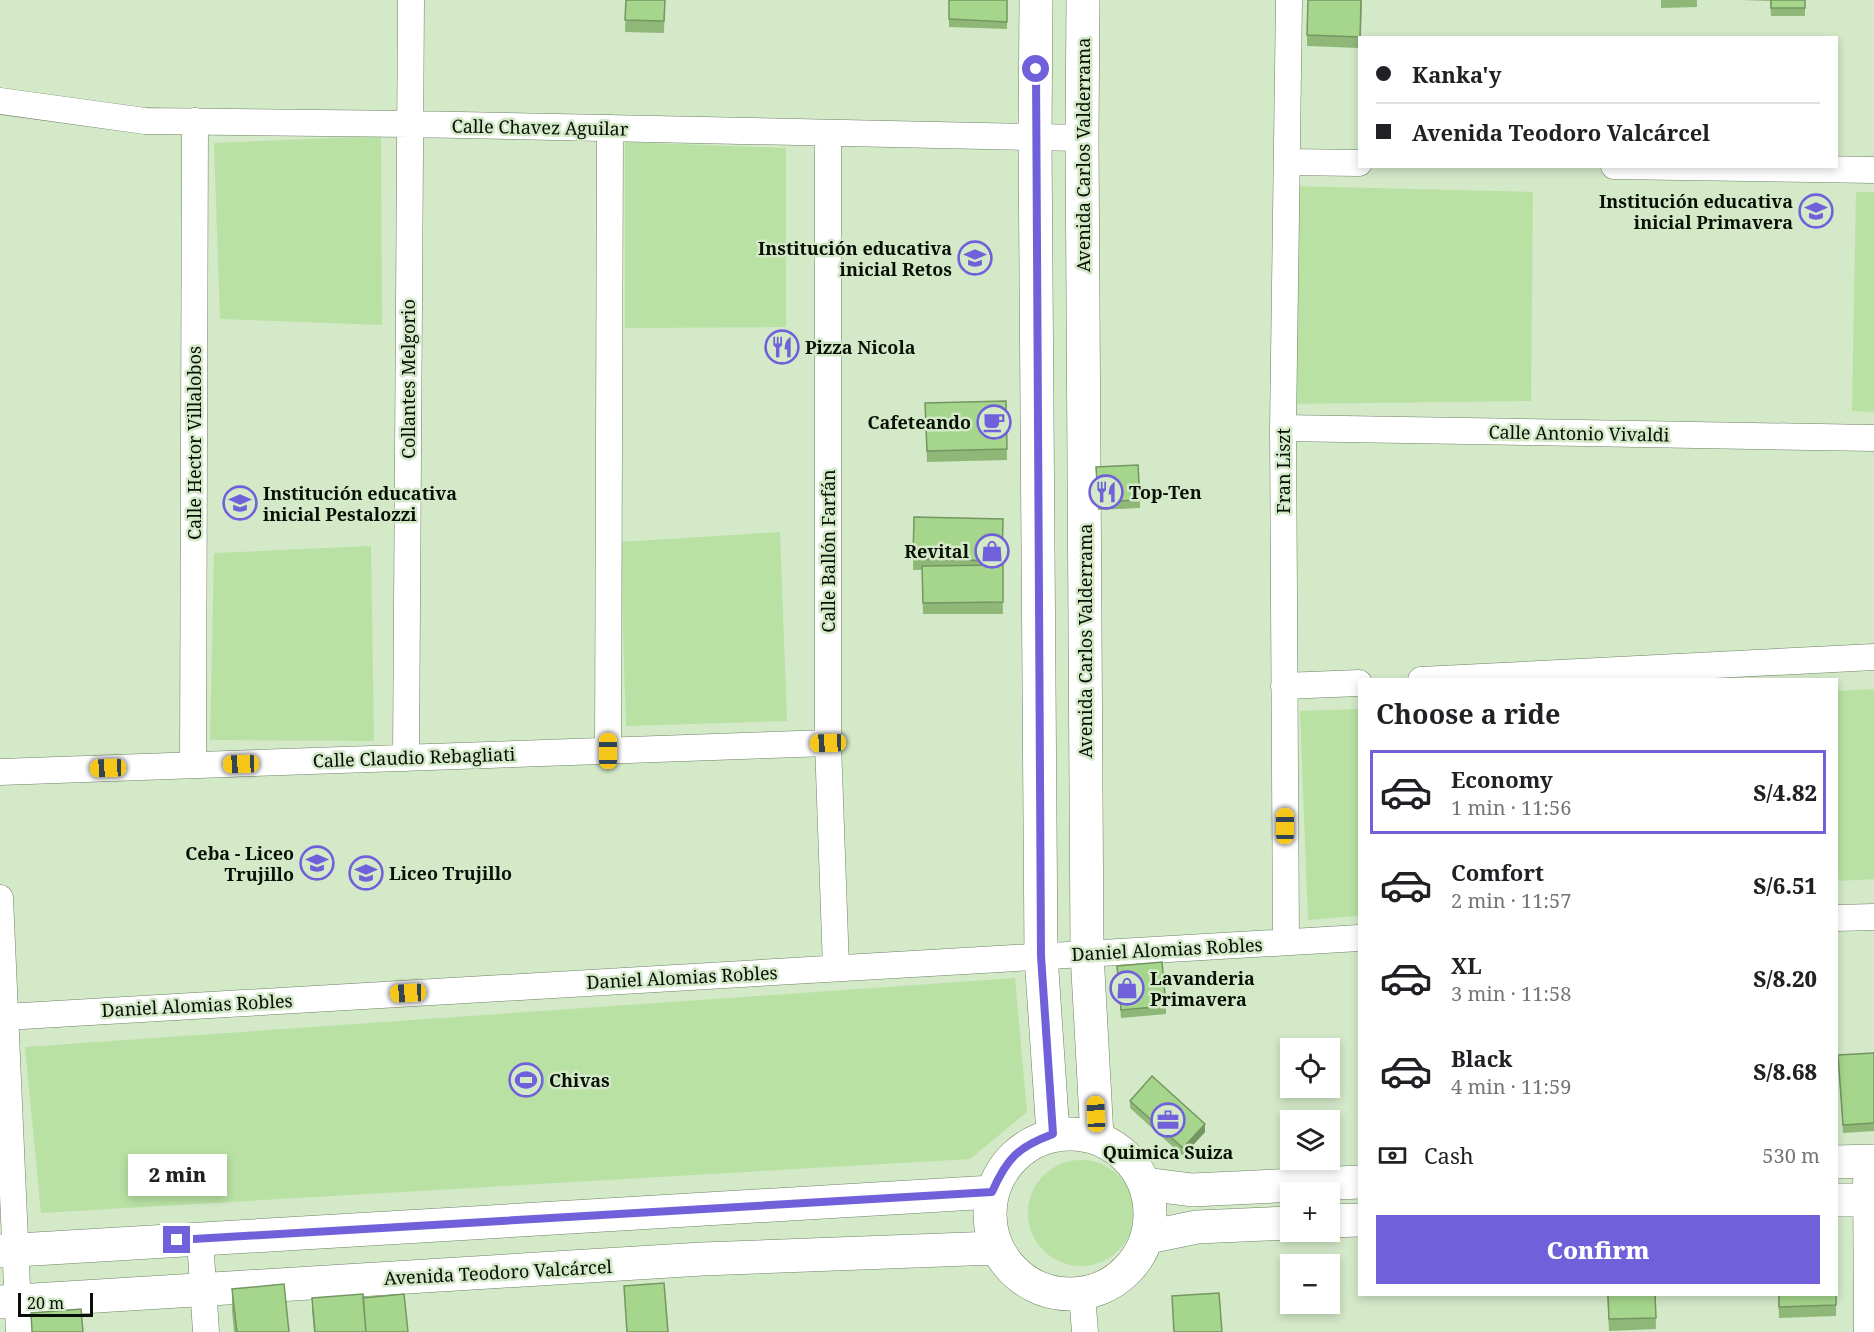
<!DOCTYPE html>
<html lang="en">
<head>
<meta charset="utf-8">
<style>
  body { margin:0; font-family:"Noto Serif",serif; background:#f6f6f6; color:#202124; height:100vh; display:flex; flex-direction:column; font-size:22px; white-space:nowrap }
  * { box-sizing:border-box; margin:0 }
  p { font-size:20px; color:#757577 }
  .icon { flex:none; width:33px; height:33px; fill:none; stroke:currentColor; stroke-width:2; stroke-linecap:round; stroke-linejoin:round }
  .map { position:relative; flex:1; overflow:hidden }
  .panel { position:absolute; left:1358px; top:678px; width:480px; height:618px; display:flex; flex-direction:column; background:#fff; border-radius:0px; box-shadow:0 3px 9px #0003 }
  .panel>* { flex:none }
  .banner { position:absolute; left:1358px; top:36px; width:480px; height:132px; border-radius:0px; box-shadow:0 3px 9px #0003; display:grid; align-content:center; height:132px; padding:0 18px; background:#fff }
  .controls { position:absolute; left:1280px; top:1038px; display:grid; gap:12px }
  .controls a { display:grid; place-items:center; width:60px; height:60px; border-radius:0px; background:#fff; box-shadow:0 3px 9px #0003; font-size:30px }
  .scale { position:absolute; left:18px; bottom:15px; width:75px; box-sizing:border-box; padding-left:6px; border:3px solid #080f05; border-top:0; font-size:16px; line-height:21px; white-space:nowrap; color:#080f05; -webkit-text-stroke:4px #d3e9c8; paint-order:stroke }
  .end { position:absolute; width:27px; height:27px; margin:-14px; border:8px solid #7060da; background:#fff; box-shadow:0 0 0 3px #fff }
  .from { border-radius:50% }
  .bubble { position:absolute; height:42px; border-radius:0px; background:#fff; box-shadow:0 3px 9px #0003; font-size:20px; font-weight:800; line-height:42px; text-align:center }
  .car { position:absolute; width:18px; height:36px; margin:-18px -9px; border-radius:8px; box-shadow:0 0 4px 2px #0007; background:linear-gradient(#f5c518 24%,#345 0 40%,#f5c518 0 76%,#345 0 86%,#f5c518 0) }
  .banner b { display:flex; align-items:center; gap:21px; height:57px; font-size:22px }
  .banner b+b { border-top:2px solid #e0e0e0 }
  .banner i { width:15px; height:15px; background:#202124 }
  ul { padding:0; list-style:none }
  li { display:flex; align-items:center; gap:18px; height:84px; margin:0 12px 9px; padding:0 6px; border:3px solid transparent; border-radius:0px }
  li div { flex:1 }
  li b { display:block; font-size:22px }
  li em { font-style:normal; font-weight:800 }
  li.selected { border-color:#7060da }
  li>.icon { width:54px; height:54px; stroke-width:1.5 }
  h2 { padding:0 18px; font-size:27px; line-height:72px }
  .pay { display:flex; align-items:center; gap:15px; height:66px; padding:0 18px; font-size:22px }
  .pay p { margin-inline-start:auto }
  .cta { display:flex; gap:12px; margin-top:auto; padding:12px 18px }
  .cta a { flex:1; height:69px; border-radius:0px; background:#7060da; color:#fff; font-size:24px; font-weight:800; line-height:69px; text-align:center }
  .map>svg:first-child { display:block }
</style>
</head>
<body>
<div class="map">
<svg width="1874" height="1332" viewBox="0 0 1874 1332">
  <rect width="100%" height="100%" fill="#d3e9c8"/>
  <path fill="#b9e1a4" d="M381 136 382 325 220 319 214 143Z
    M625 142 786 148V327L625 328Z
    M1291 186 1533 192 1531 401 1291 404Z
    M1856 192H1874V412L1852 411Z
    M780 532 787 721 626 726 620 542Z
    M371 546 374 741 210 740 214 553Z
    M1874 689V879L1839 881 1836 843V691Z
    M1359 709V916L1308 920 1300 711Z
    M1015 978 1027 1112 970 1159 41 1213 25 1047Z
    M1028 1213a53 53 0 1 1 106 0a53 53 0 1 1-106 0Z"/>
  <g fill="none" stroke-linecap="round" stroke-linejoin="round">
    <defs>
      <path id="street" d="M0 101 145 121 410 124 1082 138
        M828 133V743L836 968
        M1287 162 1359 163
        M1614 166 1874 170
        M1283 428 1874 438
        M1421 680 1874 657
        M1284 686 1359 683
        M608 751 610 128
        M406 758 411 0
        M193 765 195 121
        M0 772 828 743
        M0 898 19 1332
        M1836 918 1874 917
        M1286 942 1283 428 1289 0
        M5 1017 1359 938
        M1866 1161 1867 1332
        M200 1239 206 1332
        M1082 1294 1085 1332"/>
      <path id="secondary" d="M1036 0 1035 138 1041 956 1053 1134
        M1083 0 1082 138 1087 953 1097 1137
        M990 1214a80 80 0 1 1 160 0a80 80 0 1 1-160 0Z
        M1836 1162 1874 1161
        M1145 1184 1192 1190 1359 1182
        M1836 1200H1874
        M1329 1221 1359 1220
        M1148 1237 1197 1227 1290 1223
        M0 1251 992 1192
        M0 1302 702 1259 995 1248"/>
    </defs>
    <use href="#street" stroke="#6e8264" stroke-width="27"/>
    <use href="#secondary" stroke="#6e8264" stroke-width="34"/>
    <use href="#street" stroke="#fff" stroke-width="26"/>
    <use href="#secondary" stroke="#fff" stroke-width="33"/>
  </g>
  <path fill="#8fb878" d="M626 0H665L664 33 625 32Z
    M949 0H1007V29L949 27Z
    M1362 0 1361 38H1359V48L1307 46V35Z
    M1661 0H1697V7L1661 8Z
    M1741 0H1805V16H1771L1770 1Z
    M1006 401 1007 460 927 462 925 403Z
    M1096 467 1140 500V508L1098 510Z
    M914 517 1003 519 1002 565 1003 614H923L922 570H913Z
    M1117 966 1166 1006V1014L1121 1018Z
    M1874 1053V1131L1843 1133 1838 1055Z
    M1130 1101 1205 1132 1183 1156 1130 1108Z
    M232 1289 289 1332H234L232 1311Z
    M1607 1294H1655L1656 1329 1609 1331Z
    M1778 1294H1836V1316L1779 1318Z
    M312 1298H363L408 1332H314L312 1310Z"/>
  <path fill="#749662" d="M1205 1124V1132L1183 1156V1148Z"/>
  <path fill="#a6d68c" stroke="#749662" stroke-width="1.5" d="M626 0H665L664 21 625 20Z
    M949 0H1007V22L949 19Z
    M1308 0H1361L1360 37 1307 35Z
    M1771 0H1805V8H1771Z
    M1006 401 1007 449 927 451 925 403Z
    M1138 465 1140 500 1098 502 1096 467Z
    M914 517 1003 519 1002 561 913 559Z
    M1003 565V602L923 603 922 566Z
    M1162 962 1166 1006 1121 1010 1117 966Z
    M1874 1053V1123L1843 1125 1838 1055Z
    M1152 1076 1205 1124 1183 1148 1130 1101Z
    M664 1283 668 1332H627L624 1286Z
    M284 1284 289 1332H237L232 1289Z
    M1219 1293 1222 1332H1174L1172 1296Z
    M363 1294 366 1332H315L312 1298Z
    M404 1294 408 1332H366L363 1298Z
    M1608 1294H1655L1656 1318 1609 1319Z
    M1779 1294H1836V1305L1779 1307Z
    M81 1309 83 1332H32L31 1313Z"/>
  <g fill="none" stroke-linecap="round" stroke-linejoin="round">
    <path stroke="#7060da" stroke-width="8" d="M177 1240 992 1192C1007 1158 1018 1147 1053 1134L1041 956 1036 69"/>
  </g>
  <defs>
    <symbol id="school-ring" viewBox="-11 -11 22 22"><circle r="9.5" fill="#d3e9c8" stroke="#7060da" stroke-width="1.5"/><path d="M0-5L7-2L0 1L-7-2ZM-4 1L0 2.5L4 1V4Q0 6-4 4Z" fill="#7060da"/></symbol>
    <symbol id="restaurant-ring" viewBox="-11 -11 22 22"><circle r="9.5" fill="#d3e9c8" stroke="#7060da" stroke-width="1.5"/><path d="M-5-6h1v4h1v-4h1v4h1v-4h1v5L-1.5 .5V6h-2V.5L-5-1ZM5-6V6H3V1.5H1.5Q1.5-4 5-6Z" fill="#7060da"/></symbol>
    <symbol id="cafe-ring" viewBox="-11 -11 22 22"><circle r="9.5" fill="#d3e9c8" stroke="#7060da" stroke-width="1.5"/><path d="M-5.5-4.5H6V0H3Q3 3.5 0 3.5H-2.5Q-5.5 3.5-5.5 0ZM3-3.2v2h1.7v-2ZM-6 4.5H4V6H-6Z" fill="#7060da"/></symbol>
    <symbol id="shop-ring" viewBox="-11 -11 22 22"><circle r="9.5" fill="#d3e9c8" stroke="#7060da" stroke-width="1.5"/><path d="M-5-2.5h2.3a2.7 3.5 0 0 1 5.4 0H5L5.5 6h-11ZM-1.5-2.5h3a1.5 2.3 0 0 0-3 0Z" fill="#7060da"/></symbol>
    <symbol id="stadium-ring" viewBox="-11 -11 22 22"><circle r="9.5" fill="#d3e9c8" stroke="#7060da" stroke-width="1.5"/><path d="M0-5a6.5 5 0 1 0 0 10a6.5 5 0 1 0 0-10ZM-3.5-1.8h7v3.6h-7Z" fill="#7060da"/></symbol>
    <symbol id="office-ring" viewBox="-11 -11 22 22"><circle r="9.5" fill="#d3e9c8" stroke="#7060da" stroke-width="1.5"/><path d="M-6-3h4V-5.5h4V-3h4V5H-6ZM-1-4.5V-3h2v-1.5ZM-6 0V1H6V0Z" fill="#7060da"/></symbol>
  </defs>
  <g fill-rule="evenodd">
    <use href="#school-ring" x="1797" y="192" width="38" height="38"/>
    <use href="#school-ring" x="956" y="239" width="38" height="38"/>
    <use href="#restaurant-ring" x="763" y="328" width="38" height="38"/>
    <use href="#cafe-ring" x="975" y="403" width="38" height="38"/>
    <use href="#restaurant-ring" x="1087" y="473" width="38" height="38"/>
    <use href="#school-ring" x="221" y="484" width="38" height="38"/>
    <use href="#shop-ring" x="973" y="532" width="38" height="38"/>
    <use href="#school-ring" x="298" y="844" width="38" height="38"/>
    <use href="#school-ring" x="347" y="854" width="38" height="38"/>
    <use href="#shop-ring" x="1108" y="969" width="38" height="38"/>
    <use href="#stadium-ring" x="507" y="1061" width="38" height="38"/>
    <use href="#office-ring" x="1149" y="1101" width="38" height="38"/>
  </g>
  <g text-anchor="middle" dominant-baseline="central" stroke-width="5" stroke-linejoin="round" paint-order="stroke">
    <g font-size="18" fill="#080f05" stroke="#d3e9c8">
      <text transform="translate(540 127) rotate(1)">Calle Chavez Aguilar</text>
      <text transform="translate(1083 155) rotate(-90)">Avenida Carlos Valderrama</text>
      <text transform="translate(408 379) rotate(-90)">Collantes Melgorio</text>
      <text transform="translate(1579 433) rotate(1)">Calle Antonio Vivaldi</text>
      <text transform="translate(194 443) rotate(-90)">Calle Hector Villalobos</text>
      <text transform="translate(1283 471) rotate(-90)">Fran Liszt</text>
      <text transform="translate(828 551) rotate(-90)">Calle Ballón Farfán</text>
      <text transform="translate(1085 641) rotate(-90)">Avenida Carlos Valderrama</text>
      <text transform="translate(414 757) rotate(-2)">Calle Claudio Rebagliati</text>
      <text transform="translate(1167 949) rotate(-3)">Daniel Alomias Robles</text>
      <text transform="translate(682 977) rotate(-3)">Daniel Alomias Robles</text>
      <text transform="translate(197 1005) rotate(-3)">Daniel Alomias Robles</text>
      <text transform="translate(498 1272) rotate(-3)">Avenida Teodoro Valcárcel</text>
    </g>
    <g font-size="18" font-weight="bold" fill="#080f05" stroke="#d3e9c8" text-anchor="start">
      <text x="1793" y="201" text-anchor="end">Institución educativa<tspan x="1793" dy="21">inicial Primavera</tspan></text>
      <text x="952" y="248" text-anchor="end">Institución educativa<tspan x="952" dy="21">inicial Retos</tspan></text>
      <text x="805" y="347">Pizza Nicola</text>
      <text x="971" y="422" text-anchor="end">Cafeteando</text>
      <text x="1129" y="492">Top-Ten</text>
      <text x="263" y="493">Institución educativa<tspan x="263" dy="21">inicial Pestalozzi</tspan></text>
      <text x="969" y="551" text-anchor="end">Revital</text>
      <text x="294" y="853" text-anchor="end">Ceba - Liceo<tspan x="294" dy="21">Trujillo</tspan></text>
      <text x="389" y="873">Liceo Trujillo</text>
      <text x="1150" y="978">Lavanderia<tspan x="1150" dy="21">Primavera</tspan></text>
      <text x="549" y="1080">Chivas</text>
      <text x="1168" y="1152" text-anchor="middle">Quimica Suiza</text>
    </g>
  </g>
</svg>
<div class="controls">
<a><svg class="icon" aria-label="locate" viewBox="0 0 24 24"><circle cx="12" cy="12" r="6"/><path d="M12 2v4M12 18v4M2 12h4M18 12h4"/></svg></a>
<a><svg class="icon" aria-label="layers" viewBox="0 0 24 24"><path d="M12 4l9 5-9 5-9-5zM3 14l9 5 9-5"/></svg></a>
<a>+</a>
<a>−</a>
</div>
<div class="scale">20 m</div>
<i class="end from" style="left:1036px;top:69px"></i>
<i class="end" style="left:177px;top:1240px"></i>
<div class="bubble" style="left:128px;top:1154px;width:99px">2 min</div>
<i class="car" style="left:828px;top:743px;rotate:268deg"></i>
<i class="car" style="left:608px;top:751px;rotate:0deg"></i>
<i class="car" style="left:241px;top:764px;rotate:268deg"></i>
<i class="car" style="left:108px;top:768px;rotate:268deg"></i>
<i class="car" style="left:1285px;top:826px;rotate:0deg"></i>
<i class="car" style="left:408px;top:993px;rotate:267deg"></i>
<i class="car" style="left:1096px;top:1114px;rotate:357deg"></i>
<div class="banner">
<b><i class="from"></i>Kanka'y</b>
<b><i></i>Avenida Teodoro Valcárcel</b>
</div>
<section class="panel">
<h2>Choose a ride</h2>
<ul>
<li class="selected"><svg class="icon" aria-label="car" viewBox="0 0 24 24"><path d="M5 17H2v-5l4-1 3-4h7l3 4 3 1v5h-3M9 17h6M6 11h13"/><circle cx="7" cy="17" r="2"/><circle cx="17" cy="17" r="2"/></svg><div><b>Economy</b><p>1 min · 11:56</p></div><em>S/4.82</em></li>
<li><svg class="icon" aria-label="car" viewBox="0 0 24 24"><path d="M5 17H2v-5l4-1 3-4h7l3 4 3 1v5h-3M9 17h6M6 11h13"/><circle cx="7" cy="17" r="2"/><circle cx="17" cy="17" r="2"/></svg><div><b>Comfort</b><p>2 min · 11:57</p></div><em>S/6.51</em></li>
<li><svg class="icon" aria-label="car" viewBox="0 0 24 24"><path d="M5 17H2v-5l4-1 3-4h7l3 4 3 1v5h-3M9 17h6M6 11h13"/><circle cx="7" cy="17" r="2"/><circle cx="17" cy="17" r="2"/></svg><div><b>XL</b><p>3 min · 11:58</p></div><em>S/8.20</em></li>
<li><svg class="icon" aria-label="car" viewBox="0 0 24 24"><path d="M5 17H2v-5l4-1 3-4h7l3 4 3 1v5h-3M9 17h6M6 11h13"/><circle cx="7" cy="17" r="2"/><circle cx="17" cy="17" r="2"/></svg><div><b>Black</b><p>4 min · 11:59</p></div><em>S/8.68</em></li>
</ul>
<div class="pay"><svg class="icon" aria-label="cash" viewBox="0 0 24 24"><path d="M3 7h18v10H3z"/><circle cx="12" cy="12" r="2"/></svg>Cash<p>530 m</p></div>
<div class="cta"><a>Confirm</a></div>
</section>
</div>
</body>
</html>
